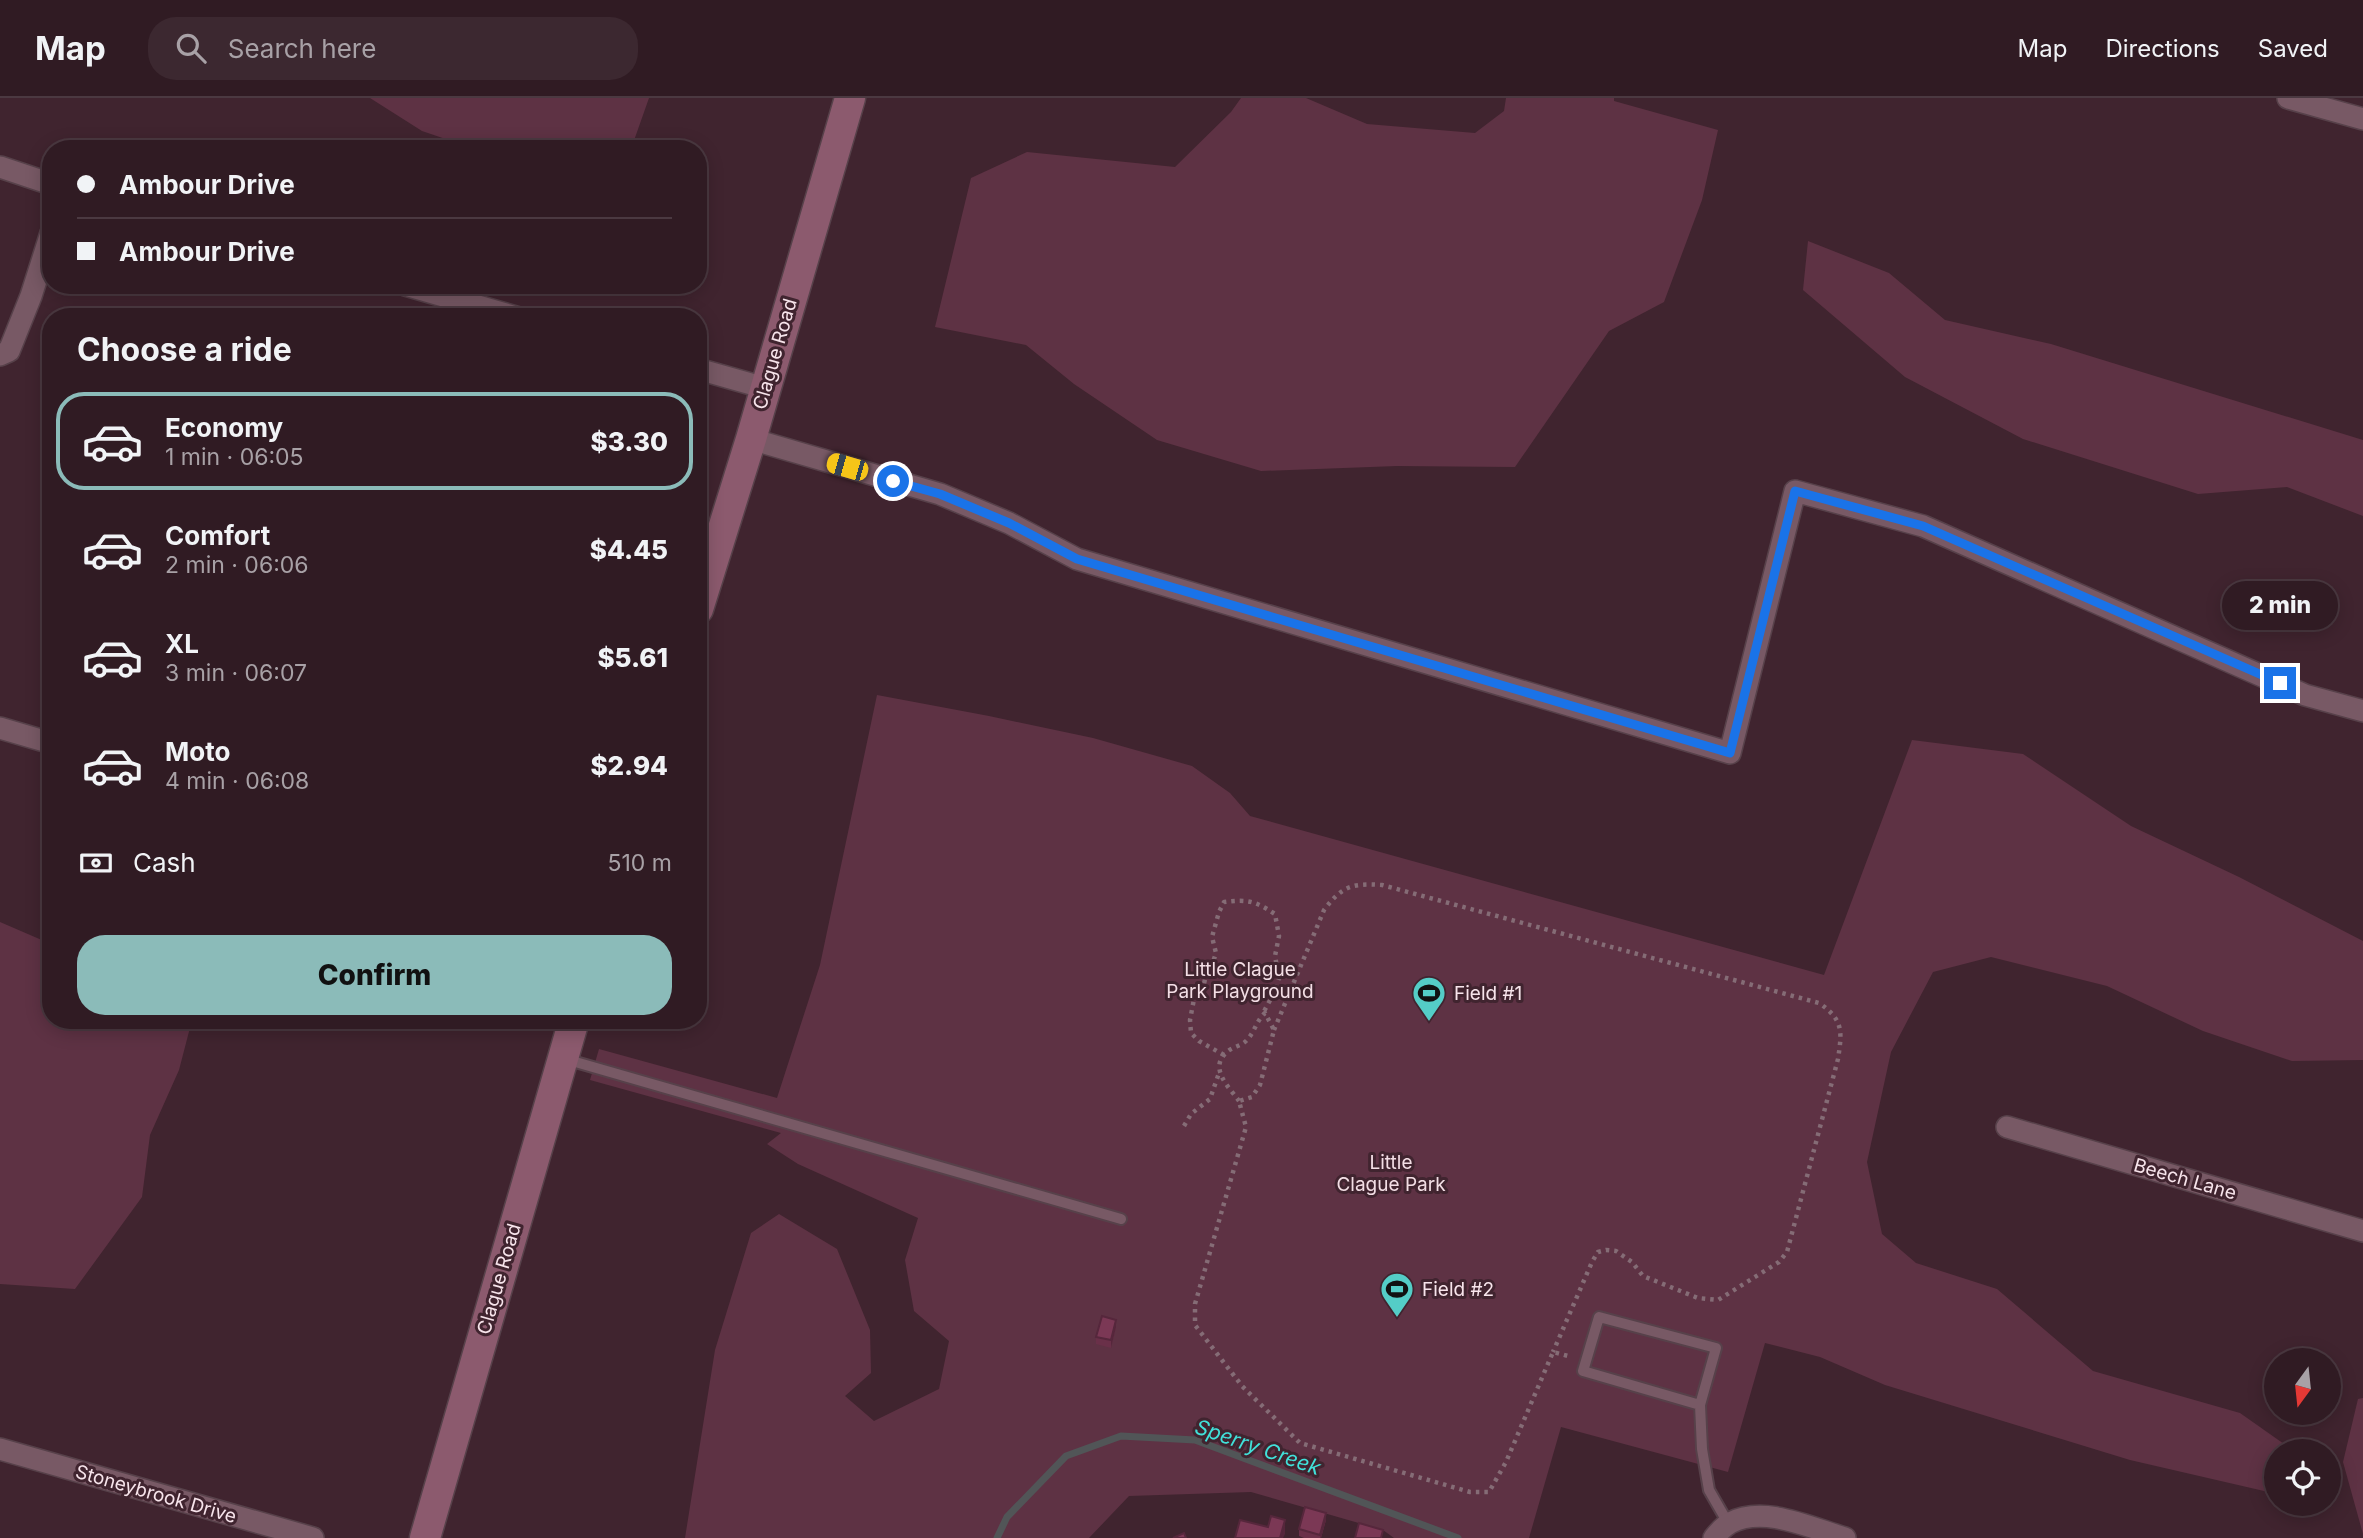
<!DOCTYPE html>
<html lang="en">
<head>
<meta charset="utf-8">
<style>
  body { margin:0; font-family:Inter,sans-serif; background:#3c2830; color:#f1f3f6; height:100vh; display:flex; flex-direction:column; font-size:26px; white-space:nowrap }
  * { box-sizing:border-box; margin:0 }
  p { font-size:23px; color:#a8a1a6 }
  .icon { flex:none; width:38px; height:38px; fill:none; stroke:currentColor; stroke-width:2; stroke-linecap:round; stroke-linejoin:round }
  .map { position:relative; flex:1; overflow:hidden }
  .sheet { position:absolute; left:42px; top:210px; width:665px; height:721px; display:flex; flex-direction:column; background:#301b23; border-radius:28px; box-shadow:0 4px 18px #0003,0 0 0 2px #4b3941 }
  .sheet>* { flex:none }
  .banner { position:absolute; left:42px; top:42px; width:665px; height:154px; border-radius:28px; box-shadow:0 4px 18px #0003,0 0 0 2px #4b3941; display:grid; align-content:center; height:154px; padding:0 35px; background:#301b23 }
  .needle { width:46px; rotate:195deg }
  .buttons { position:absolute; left:2264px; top:1250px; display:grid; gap:14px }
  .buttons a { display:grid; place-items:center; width:77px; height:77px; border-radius:50%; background:#301b23; box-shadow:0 4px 18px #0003,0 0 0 2px #4b3941; font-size:35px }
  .end { position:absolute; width:32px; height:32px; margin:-16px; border:9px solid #1a73e8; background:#fff; box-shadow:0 0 0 4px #fff }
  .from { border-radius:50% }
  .bubble { position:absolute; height:49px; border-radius:24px; background:#301b23; box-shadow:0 4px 18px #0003,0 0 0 2px #4b3941; font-size:23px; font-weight:800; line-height:49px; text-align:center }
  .car { position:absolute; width:21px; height:42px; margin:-21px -10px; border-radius:9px; box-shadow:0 0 5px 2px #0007; background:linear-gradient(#f5c518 24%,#345 0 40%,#f5c518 0 76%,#345 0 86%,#f5c518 0) }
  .banner b { display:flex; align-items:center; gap:24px; height:66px; font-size:26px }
  .banner b+b { border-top:2px solid #4b3941 }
  .banner i { width:18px; height:18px; background:#f1f3f6 }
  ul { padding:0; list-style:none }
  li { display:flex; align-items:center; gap:21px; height:98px; margin:0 14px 10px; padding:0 21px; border:4px solid transparent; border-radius:28px }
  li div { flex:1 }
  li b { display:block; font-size:26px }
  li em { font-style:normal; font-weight:800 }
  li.current { border-color:#8bbbb9 }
  li>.icon { width:63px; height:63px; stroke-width:1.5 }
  h2 { padding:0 35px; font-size:32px; line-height:84px }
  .pay { display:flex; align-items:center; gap:18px; height:77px; padding:0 35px; font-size:26px }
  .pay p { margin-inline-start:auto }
  .cta { display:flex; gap:14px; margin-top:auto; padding:14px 35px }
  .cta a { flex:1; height:80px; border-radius:28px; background:#8bbbb9; color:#111; font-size:28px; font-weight:800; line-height:80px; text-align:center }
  header { display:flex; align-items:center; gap:42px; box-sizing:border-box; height:98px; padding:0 35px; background:#301b23; border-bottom:2px solid #4b3941 }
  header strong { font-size:33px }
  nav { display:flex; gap:38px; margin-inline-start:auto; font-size:24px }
  .search { width:490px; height:63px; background:#3c2830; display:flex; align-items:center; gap:18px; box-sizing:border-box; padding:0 24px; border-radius:28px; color:#a8a1a6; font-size:26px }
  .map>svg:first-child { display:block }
</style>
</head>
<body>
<header>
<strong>Map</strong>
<div class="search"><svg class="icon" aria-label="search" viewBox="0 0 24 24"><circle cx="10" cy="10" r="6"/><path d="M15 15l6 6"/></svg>Search here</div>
<nav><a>Map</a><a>Directions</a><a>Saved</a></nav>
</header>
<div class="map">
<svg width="2363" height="1440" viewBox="0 0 2363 1440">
  <rect width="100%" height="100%" fill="#40242f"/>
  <path fill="#5e3244" d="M370 0H649L631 51H475L422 33Z
    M1241 0H1306L1367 26 1475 35 1504 13 1506 0H1614V3L1718 32 1702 102 1664 204 1609 233 1515 369 1397 368 1261 373 1157 342 1074 286 1026 247 935 229 971 80 1027 54 1175 69 1231 14Z
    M1808 143 1889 175 1945 222 2051 246 2363 342V418L2287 389 2198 396 2023 341 1905 279 1803 192Z
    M877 597 989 618 1093 640 1192 668 1230 695 1250 718 1824 877 1912 642 2023 656 2131 728 2239 779 2363 843V962L2292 963 2203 933 2107 888 1991 859 1933 874 1891 954 1867 1064 1882 1136 1916 1165 1997 1191 2093 1273 2240 1315 2294 1353H2277V1396L2130 1362 1885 1287 1820 1259 1765 1245 1728 1374 1561 1329 1529 1440H1394L1383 1432 1251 1394 1129 1398 1089 1440H685L715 1252 751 1135 779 1116 837 1151 870 1232 871 1275 845 1298 874 1323 939 1291 949 1243 914 1213 905 1162 918 1120 798 1066 767 1046 781 1035 590 982 599 951 777 1000 820 867Z
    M0 824 51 846V922H192L179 972 150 1037 142 1099 75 1191 0 1186Z
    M2363 1300V1436L2343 1364 2358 1301Z"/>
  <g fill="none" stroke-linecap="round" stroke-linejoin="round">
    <path stroke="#515557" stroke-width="7" d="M997 1440 1007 1419 1066 1358 1121 1338 1195 1342 1458 1440"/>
    <defs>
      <path id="service" d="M565 961 1121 1121
        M1700 1307 1716 1250 1599 1219 1583 1273 1700 1307 1702 1351 1709 1392 1728 1425"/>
      <path id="minor" d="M2288 0 2363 21
        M0 69 51 86
        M405 187 516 219
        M0 257 9 253 31 198 51 135
        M698 271 765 290
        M751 341 940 396 1009 425 1077 461 1730 655 1795 393 1923 428 2305 597 2363 613
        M0 630 51 645
        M2007 1029 2363 1133
        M0 1351 313 1440
        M1714 1440C1718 1435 1724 1428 1730 1425 1764 1407 1811 1430 1845 1440"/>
      <path id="secondary" d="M698 511 751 341 850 0
        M425 1440 574 922"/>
    </defs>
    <use href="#service" stroke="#57414a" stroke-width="14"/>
    <use href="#minor" stroke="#57414a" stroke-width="24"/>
    <use href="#secondary" stroke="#57414a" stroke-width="33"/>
    <path stroke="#856c76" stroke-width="4.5" stroke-dasharray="3.5 5" stroke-linecap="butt" d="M1274 932 1324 812C1342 788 1352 785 1382 787L1819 905C1844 922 1842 934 1838 961L1787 1154 1779 1164 1718 1202 1698 1200 1643 1178 1632 1164 1616 1153 1606 1152 1598 1154 1592 1164 1553 1254
      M1224 957 1199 943 1191 935 1190 922 1194 901 1203 890 1206 877 1214 861 1216 855 1212 839 1219 814 1224 804C1248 801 1255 803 1275 816L1279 838 1275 858 1279 880 1274 895 1262 917
      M1239 1003C1229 989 1208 970 1227 954 1232 949 1241 948 1246 943 1255 934 1256 923 1265 915L1274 932 1260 987 1252 999 1239 1003 1246 1029 1195 1206V1227L1242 1288 1300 1345 1470 1394H1489L1506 1364 1553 1254 1572 1259
      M1184 1028 1191 1016 1210 1001 1219 975"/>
    <use href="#service" stroke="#785965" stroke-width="10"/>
    <use href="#minor" stroke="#785965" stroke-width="21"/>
    <use href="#secondary" stroke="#8c5a6e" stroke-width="30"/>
  </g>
  <path fill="#6a3049" d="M1116 1229 1111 1250 1096 1246V1239Z
    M1326 1422 1321 1440H1304L1299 1438V1431Z"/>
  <path fill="#56273c" d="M1116 1222V1229L1111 1250V1242Z
    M1326 1415V1422L1321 1440H1320Z
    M1285 1422V1436L1283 1440H1280Z"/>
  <path fill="#7b3855" stroke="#56273c" stroke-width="2" d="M1102 1218 1116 1222 1111 1242 1096 1239Z
    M1305 1409 1326 1415 1320 1437 1299 1431Z
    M1271 1418 1285 1422 1280 1440H1235L1240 1422 1268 1429Z
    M1359 1425 1383 1432 1381 1440H1355Z
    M1184 1435 1186 1440H1173Z"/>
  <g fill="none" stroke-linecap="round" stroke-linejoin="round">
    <path stroke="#1a73e8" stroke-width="9" d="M893 383 940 396 1009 425 1077 461 1730 655 1795 393 1923 428 2280 585"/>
  </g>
  <defs>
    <symbol id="stadium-pin" viewBox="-11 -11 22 30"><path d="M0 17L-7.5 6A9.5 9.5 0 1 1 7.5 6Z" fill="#54cdc7" stroke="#40242f"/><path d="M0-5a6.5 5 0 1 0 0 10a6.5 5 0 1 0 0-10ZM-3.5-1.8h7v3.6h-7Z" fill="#111"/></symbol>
  </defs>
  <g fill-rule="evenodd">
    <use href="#stadium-pin" x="1410" y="876" width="38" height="52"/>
    <use href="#stadium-pin" x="1378" y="1172" width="38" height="52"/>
  </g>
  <g text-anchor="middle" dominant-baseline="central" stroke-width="6" stroke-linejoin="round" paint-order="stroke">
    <g font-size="19" fill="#f7e4eb" stroke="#40242f">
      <text transform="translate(775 256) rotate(-74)">Clague Road</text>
      <text transform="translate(2185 1081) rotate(16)">Beech Lane</text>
      <text transform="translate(499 1181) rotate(-74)">Clague Road</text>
      <text transform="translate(156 1396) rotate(16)">Stoneybrook Drive</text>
    </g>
    <g font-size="19" fill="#f3dee5" stroke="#40242f">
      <text x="1240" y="871">Little Clague<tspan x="1240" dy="22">Park Playground</tspan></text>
      <text x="1391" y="1064">Little<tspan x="1391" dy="22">Clague Park</tspan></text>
    </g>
    <g font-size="19" fill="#f7e4eb" stroke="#40242f" text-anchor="start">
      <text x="1454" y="895">Field #1</text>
      <text x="1422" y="1191">Field #2</text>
    </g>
    <g font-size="21" font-style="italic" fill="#41e1da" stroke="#40242f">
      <text transform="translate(1258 1349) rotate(19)">Sperry Creek</text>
    </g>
  </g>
</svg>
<div class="buttons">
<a><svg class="needle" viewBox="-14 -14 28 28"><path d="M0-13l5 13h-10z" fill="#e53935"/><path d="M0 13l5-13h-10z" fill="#a8a1a6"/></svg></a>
<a><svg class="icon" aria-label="locate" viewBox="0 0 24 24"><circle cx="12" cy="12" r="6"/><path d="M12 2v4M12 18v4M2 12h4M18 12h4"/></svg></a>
</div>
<i class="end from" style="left:893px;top:383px"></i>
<i class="end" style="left:2280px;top:585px"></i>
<div class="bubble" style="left:2222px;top:483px;width:116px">2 min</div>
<i class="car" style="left:847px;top:369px;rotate:286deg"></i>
<div class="banner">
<b><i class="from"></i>Ambour Drive</b>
<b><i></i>Ambour Drive</b>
</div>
<section class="sheet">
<h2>Choose a ride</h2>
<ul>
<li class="current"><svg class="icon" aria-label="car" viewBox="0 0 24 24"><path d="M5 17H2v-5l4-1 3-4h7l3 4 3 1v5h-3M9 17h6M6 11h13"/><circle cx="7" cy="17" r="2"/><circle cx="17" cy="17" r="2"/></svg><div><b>Economy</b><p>1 min · 06:05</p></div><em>$3.30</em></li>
<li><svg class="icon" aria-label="car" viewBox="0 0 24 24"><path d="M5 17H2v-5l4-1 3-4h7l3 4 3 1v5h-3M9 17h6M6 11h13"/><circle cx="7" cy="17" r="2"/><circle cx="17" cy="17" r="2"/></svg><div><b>Comfort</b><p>2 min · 06:06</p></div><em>$4.45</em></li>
<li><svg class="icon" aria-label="car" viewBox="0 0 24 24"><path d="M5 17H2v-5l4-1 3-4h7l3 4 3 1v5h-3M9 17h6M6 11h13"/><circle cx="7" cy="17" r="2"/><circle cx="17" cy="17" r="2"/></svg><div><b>XL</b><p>3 min · 06:07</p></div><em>$5.61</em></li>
<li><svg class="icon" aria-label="car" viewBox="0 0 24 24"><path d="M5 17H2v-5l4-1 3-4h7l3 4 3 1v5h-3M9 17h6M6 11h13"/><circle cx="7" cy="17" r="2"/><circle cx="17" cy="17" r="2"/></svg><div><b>Moto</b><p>4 min · 06:08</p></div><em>$2.94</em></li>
</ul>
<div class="pay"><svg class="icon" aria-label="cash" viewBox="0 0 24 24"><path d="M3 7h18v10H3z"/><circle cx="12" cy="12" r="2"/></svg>Cash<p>510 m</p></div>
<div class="cta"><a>Confirm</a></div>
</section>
</div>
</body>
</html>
